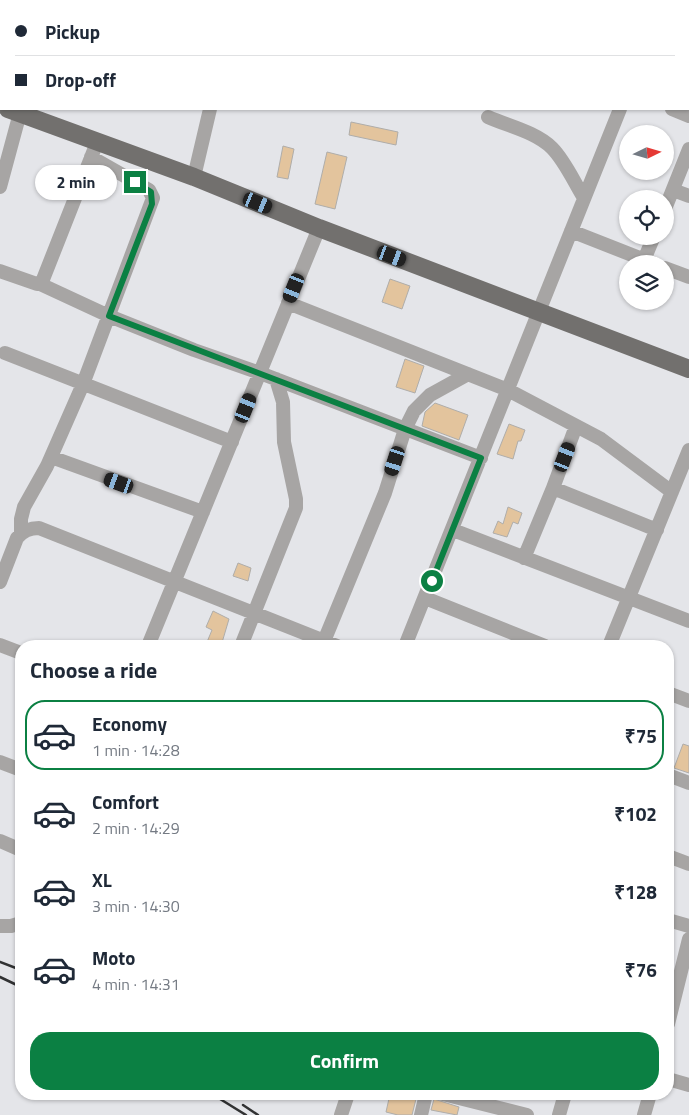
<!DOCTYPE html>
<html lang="en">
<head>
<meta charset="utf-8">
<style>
  body { margin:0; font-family:"Titillium Web",sans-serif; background:#f2f2f3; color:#1f2937; height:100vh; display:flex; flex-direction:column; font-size:19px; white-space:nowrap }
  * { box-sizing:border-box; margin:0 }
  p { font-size:16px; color:#747a83 }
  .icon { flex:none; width:28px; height:28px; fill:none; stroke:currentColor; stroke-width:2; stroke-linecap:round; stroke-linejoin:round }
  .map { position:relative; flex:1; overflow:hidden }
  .side { position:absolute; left:15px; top:640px; width:659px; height:460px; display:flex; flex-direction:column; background:#fff; border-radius:20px; box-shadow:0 1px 4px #0004 }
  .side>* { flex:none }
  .banner { position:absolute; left:0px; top:0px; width:690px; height:110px; box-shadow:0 1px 4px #0004; display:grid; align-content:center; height:110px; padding:0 15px; background:#fff }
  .needle { width:32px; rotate:85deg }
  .buttons { position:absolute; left:619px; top:125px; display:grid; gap:10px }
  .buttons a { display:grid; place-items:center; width:55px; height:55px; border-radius:50%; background:#fff; box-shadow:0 1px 4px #0004; font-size:25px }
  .end { position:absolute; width:22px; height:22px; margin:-11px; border:6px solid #0b8043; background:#fff; box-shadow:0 0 0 2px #fff }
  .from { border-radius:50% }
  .bubble { position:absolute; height:35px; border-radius:18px; background:#fff; box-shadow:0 1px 4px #0004; font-size:16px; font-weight:700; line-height:35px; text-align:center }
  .car { position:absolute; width:15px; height:30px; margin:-15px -8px; border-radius:6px; box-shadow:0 0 4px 1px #0007; background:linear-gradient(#222 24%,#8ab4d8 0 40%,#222 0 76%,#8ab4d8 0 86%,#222 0) }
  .banner b { display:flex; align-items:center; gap:18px; height:48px; font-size:19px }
  .banner b+b { border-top:1px solid #e0e1e3 }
  .banner i { width:12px; height:12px; background:#1f2937 }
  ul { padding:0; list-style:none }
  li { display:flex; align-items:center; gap:15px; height:70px; margin:0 10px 8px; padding:0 5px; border:2px solid transparent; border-radius:20px }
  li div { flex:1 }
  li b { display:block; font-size:19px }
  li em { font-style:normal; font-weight:700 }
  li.on { border-color:#0b8043 }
  li>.icon { width:45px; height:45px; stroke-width:1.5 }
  h2 { padding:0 15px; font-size:22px; line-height:60px }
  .primary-button { display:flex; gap:10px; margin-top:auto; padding:10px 15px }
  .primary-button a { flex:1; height:58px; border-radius:20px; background:#0b8043; color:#fff; font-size:20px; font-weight:700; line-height:58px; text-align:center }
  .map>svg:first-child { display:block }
</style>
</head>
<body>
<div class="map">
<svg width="689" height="1115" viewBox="0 0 689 1115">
  <rect width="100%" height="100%" fill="#e4e5e9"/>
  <path fill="#e3c49d" stroke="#afadaa" d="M351 122 398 132 396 145 349 135Z
    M283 146 294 149 288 179 277 177Z
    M327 152 347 157 335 209 315 204Z
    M94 179 106 184 100 199 88 194Z
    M390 279 410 286 402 309 382 302Z
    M405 359 424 366 415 393 396 387Z
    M435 403 468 415 459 440 422 426 425 412Z
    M509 424 525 430 521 441H518L513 459 497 454Z
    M508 507 522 513 518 524 513 522 507 537 493 533 498 521 503 524Z
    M238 563 251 568 248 581 233 576Z
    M213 611 229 619 221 646 207 642 212 630 206 627Z
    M683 744 689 746V773L674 768Z
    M390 1094 417 1095 412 1115H398L386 1112Z
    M434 1099 459 1107 457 1115 431 1110Z"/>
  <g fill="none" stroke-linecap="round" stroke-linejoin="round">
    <path stroke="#a7a5a4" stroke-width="14" d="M530 0V1
      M227 1V0
      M664 1V0
      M0 6 1 7
      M0 84 1 76
      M672 109 689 116
      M488 117C508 126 536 132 552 148 565 161 574 182 584 198
      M194 177 210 109
      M0 187 20 113
      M673 190 689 196
      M665 209 689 149
      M571 231 655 264
      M644 260 654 236
      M665 268 689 277
      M0 271 37 284 42 282 94 150
      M40 284 109 316 194 350 260 373 481 458
      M288 303 508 390 601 439 672 492
      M5 353 232 442
      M51 457 203 512
      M553 488 657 530
      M453 530 689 621
      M21 533V519L24 507 47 466 83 384 153 198 149 190 91 157
      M524 558 553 488 576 426
      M0 582 17 538C23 531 29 528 39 528L337 646
      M425 598 545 646
      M0 645 21 653
      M148 646 319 228
      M241 646 296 508V499L284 442 283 402 276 379
      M322 646 385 493 405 429 414 411 430 395 468 374
      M405 646 620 109
      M609 646 689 450
      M668 693 689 701
      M0 762 21 770
      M668 775 689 783
      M0 841 21 850
      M668 856 689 864
      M668 920 689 926
      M0 926H11L21 923
      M668 1024 689 939
      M668 1079 689 1085
      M443 1094 527 1115
      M341 1115 348 1094
      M421 1115 426 1094
      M559 1115 565 1094
      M644 1115 650 1094"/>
    <path stroke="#72706e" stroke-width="18" d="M8 109 194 177 319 228 689 369"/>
    <path stroke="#313233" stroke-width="2.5" d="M0 962 21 970
      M0 977 21 987
      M212 1094 246 1115
      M243 1105 258 1115"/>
  </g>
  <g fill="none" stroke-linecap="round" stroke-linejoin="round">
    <path stroke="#0b8043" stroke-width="6" d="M135 182 151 192 152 204 109 316 481 458 432 581"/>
  </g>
</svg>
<div class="buttons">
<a><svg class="needle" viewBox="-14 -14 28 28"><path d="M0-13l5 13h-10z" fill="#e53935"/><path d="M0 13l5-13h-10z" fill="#747a83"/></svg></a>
<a><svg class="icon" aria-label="locate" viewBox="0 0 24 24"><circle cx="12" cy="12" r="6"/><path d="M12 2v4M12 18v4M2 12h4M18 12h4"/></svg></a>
<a><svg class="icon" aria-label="layers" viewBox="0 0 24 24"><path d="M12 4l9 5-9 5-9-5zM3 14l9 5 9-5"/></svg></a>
</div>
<i class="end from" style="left:432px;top:581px"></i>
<i class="end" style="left:135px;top:182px"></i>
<div class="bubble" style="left:35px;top:165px;width:82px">2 min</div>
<i class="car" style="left:258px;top:203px;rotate:112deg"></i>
<i class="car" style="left:392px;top:256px;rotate:111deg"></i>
<i class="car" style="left:294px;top:288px;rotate:202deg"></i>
<i class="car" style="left:246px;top:408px;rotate:22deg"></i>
<i class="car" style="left:565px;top:457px;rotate:21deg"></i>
<i class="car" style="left:395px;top:461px;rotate:198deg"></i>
<i class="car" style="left:119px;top:483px;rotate:290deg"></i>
<div class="banner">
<b><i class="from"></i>Pickup</b>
<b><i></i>Drop-off</b>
</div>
<section class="side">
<h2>Choose a ride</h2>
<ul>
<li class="on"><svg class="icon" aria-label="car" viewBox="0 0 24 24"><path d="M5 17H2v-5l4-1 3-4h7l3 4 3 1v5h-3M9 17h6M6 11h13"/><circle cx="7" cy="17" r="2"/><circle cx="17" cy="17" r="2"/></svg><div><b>Economy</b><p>1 min · 14:28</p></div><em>₹75</em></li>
<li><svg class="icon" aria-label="car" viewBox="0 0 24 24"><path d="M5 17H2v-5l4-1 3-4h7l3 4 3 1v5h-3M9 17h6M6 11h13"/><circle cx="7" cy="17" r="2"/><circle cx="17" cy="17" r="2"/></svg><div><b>Comfort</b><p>2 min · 14:29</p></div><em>₹102</em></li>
<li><svg class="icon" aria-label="car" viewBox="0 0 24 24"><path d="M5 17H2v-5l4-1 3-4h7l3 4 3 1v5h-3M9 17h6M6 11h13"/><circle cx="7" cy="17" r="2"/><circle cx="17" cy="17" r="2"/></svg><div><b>XL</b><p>3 min · 14:30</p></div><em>₹128</em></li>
<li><svg class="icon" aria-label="car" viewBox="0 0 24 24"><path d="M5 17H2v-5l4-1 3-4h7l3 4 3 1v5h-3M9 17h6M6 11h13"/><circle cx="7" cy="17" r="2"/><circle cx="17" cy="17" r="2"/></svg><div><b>Moto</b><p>4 min · 14:31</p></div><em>₹76</em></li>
</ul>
<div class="primary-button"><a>Confirm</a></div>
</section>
</div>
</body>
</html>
